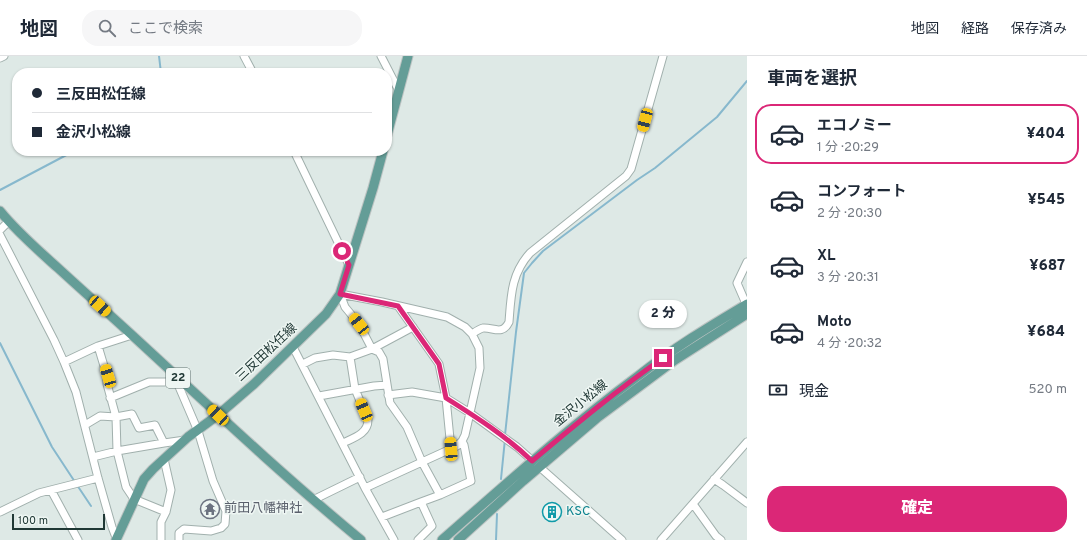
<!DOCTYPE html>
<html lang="ja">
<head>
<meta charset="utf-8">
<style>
  body { margin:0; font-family:Overpass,"Noto Sans JP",sans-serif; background:#f6f6f7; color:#1f2937; height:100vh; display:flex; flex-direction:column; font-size:15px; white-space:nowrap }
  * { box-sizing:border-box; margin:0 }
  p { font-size:13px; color:#747a83 }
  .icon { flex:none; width:22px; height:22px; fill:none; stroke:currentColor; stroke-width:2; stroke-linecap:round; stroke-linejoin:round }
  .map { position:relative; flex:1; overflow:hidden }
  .drawer { display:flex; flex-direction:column; background:#fff; width:340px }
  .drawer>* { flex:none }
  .hud { position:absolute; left:12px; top:12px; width:380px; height:88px; border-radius:16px; box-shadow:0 1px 3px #0004; display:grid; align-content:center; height:88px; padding:0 20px; background:#fff }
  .scale { position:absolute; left:12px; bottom:10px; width:93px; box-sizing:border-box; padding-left:4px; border:2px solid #203835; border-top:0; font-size:11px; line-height:14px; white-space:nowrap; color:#203835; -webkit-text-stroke:3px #eef6f3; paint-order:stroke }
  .end { position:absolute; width:18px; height:18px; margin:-9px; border:5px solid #db2777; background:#fff; box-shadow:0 0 0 2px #fff }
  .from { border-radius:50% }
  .bubble { position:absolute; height:28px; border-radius:14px; background:#fff; box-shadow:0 1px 3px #0004; font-size:13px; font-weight:800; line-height:28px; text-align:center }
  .car { position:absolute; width:12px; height:24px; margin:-12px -6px; border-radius:5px; box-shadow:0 0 3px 1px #0007; background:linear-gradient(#f5c518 24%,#345 0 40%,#f5c518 0 76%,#345 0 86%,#f5c518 0) }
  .hud b { display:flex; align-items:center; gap:14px; height:38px; font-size:15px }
  .hud b+b { border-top:1px solid #e0e1e3 }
  .hud i { width:10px; height:10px; background:#1f2937 }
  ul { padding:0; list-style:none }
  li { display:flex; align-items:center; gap:12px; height:60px; margin:0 8px 6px; padding:0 12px; border:2px solid transparent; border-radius:16px }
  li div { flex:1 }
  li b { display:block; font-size:15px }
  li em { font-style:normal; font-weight:800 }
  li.current { border-color:#db2777 }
  li>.icon { width:36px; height:36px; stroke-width:1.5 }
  h2 { padding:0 20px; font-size:18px; line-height:48px }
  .pay { display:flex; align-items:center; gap:10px; height:44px; padding:0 20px; font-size:15px }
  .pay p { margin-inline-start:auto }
  .primary-button { display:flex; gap:8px; margin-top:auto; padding:8px 20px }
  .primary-button a { flex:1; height:46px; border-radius:16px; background:#db2777; color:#fff; font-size:16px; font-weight:800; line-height:46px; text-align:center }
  header { display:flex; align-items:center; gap:24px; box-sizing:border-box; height:56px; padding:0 20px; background:#fff; border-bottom:1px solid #e0e1e3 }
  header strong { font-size:19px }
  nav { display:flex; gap:22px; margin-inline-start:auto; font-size:14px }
  .search { width:280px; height:36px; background:#f6f6f7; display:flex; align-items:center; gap:10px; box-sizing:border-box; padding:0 14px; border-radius:16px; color:#747a83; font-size:15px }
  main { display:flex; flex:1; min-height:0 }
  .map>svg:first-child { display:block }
</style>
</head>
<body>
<header>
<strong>地図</strong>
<div class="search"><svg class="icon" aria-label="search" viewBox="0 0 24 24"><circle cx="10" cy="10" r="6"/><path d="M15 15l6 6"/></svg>ここで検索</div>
<nav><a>地図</a><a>経路</a><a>保存済み</a></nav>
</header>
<main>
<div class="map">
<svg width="747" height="484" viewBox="0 0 747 484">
  <rect width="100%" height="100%" fill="#dee9e6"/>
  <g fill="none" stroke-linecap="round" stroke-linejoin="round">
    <path stroke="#87b8cd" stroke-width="2" d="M159 0 161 17
      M0 134 74 95
      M0 287 52 391 75 426
      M505 379 516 276 524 217 532 207 543 195 637 124 655 112 717 61 747 25
      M501 423 505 383
      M77 429 91 450
      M496 484 497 458"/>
    <defs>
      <path id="minor" d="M244 0 253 17
        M381 0 399 35
        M0 2 4 0
        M294 95 349 209
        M0 174 9 165
        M0 179 54 284 64 306 76 336 98 422 112 471 117 484
        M747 206 737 227 747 250
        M340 238 345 251 359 268 372 293 379 296 383 303 390 347 407 371 422 406 440 439
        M398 250 439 308 446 342 451 393
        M472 278C475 276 479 273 483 272 493 271 502 280 509 266 511 240 511 218 530 197L626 120 631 113 663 0
        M98 290 107 320V328L116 361 117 395 126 431 134 443 166 456 171 434 164 403
        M293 291 365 432 457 390 462 385 465 379 480 312 479 292 472 278 465 271 447 261 382 246 340 238
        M64 306 98 290 132 279
        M303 308 315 302 333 299 350 301 372 293 413 271
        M177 326 198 375 213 425 226 455 225 468 221 472 211 475 184 473 179 477V484
        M388 339 412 336 446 342 470 357 517 391 622 484
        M319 340 374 330 387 329
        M110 342 149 326H181
        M85 369 100 360 116 361 132 358 139 372 155 369 164 387 185 384
        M343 387C353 382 368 378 368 364L355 333 350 301
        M93 401 117 395 164 387
        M714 423 723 429 747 447
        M365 432 394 484
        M51 434 78 484
        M313 444 360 421
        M421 446 440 439 471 425 464 389 462 385
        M693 448 716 480 721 484
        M0 456 39 437 98 422
        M382 461 421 446 432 470 418 484
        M161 484V466L166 456
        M661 484 747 386"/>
      <path id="major" d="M387 79 408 0
        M0 155C17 176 38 194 58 212 83 235 108 257 133 280 208 349 282 419 361 484
        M116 484 144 423 153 413 188 381 218 359 254 328 326 258 340 238 373 132 383 95
        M442 484C506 428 569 371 638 320 672 293 710 270 747 248
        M458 484 523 425 597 362 675 304 747 258"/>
    </defs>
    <use href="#minor" stroke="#a1b0ad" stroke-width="9"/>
    <use href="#major" stroke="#bcc3c2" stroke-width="11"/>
    <use href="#minor" stroke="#fff" stroke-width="7"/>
    <use href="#major" stroke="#649d97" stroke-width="9"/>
  </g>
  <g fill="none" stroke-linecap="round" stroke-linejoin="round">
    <path stroke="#db2777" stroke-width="5" d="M342 195 349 209 340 238 398 250 439 308 446 342C476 361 506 380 532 405 575 369 617 334 663 302"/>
  </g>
  <defs>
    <symbol id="temple-ring" viewBox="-11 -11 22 22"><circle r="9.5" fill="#eef6f3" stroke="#6b7280" stroke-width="1.5"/><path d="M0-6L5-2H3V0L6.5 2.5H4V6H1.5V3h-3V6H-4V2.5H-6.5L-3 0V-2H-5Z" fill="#6b7280"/></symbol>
    <symbol id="building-ring" viewBox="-11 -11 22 22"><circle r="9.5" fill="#eef6f3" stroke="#0f9aa8" stroke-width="1.5"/><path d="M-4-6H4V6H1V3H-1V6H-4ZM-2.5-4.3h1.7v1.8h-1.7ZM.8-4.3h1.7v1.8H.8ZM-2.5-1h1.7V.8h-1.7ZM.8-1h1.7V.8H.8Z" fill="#0f9aa8"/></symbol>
  </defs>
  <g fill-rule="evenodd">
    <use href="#temple-ring" x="199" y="442" width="22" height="22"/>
    <use href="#building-ring" x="541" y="445" width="22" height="22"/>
  </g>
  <g text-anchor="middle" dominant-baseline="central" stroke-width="3" stroke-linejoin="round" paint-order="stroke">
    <rect fill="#eef6f3" stroke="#5e716e" stroke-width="1" x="166" y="312" width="24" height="20" rx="3"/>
    <g font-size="12" font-weight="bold" fill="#203835">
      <text x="178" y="322">22</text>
    </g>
    <g font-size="13" fill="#203835" stroke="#eef6f3">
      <text transform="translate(267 297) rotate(-43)">三反田松任線</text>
      <text transform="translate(581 348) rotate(-39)">金沢小松線</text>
    </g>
    <g font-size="13" fill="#5b616d" stroke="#eef6f3" text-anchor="start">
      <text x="224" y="453">前田八幡神社</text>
    </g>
    <g font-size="13" fill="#0d838f" stroke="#eef6f3" text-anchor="start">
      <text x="566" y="456">KSC</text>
    </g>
  </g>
</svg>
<div class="scale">100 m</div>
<i class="end from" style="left:342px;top:195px"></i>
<i class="end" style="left:663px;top:302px"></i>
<div class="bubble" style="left:639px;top:244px;width:48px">2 分</div>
<i class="car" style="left:645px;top:64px;rotate:195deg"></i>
<i class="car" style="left:100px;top:250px;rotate:132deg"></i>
<i class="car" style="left:359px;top:268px;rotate:322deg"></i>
<i class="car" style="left:108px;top:320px;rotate:343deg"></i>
<i class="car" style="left:364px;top:354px;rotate:337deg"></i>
<i class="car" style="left:218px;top:359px;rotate:313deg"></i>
<i class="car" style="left:451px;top:393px;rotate:355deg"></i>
<div class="hud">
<b><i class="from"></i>三反田松任線</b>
<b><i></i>金沢小松線</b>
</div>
</div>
<section class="drawer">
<h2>車両を選択</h2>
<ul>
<li class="current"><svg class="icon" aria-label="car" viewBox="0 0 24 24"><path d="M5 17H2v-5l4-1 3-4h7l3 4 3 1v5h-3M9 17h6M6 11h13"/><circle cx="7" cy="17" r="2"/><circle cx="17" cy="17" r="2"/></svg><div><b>エコノミー</b><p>1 分 · 20:29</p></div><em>¥404</em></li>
<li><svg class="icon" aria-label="car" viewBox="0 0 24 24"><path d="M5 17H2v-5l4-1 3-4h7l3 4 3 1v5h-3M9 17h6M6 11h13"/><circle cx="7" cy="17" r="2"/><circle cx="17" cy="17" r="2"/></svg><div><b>コンフォート</b><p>2 分 · 20:30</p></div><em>¥545</em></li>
<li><svg class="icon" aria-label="car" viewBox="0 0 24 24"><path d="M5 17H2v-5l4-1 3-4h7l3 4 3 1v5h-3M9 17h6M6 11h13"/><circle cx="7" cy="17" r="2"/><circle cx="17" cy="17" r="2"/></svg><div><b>XL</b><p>3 分 · 20:31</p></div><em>¥687</em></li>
<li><svg class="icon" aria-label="car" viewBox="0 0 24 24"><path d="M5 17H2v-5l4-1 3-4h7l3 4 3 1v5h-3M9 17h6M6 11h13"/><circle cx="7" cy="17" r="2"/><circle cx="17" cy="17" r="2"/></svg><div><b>Moto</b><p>4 分 · 20:32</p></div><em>¥684</em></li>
</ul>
<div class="pay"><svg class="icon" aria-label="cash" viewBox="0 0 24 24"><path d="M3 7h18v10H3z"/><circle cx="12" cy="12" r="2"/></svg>現金<p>520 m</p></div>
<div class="primary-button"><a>確定</a></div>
</section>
</main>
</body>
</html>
